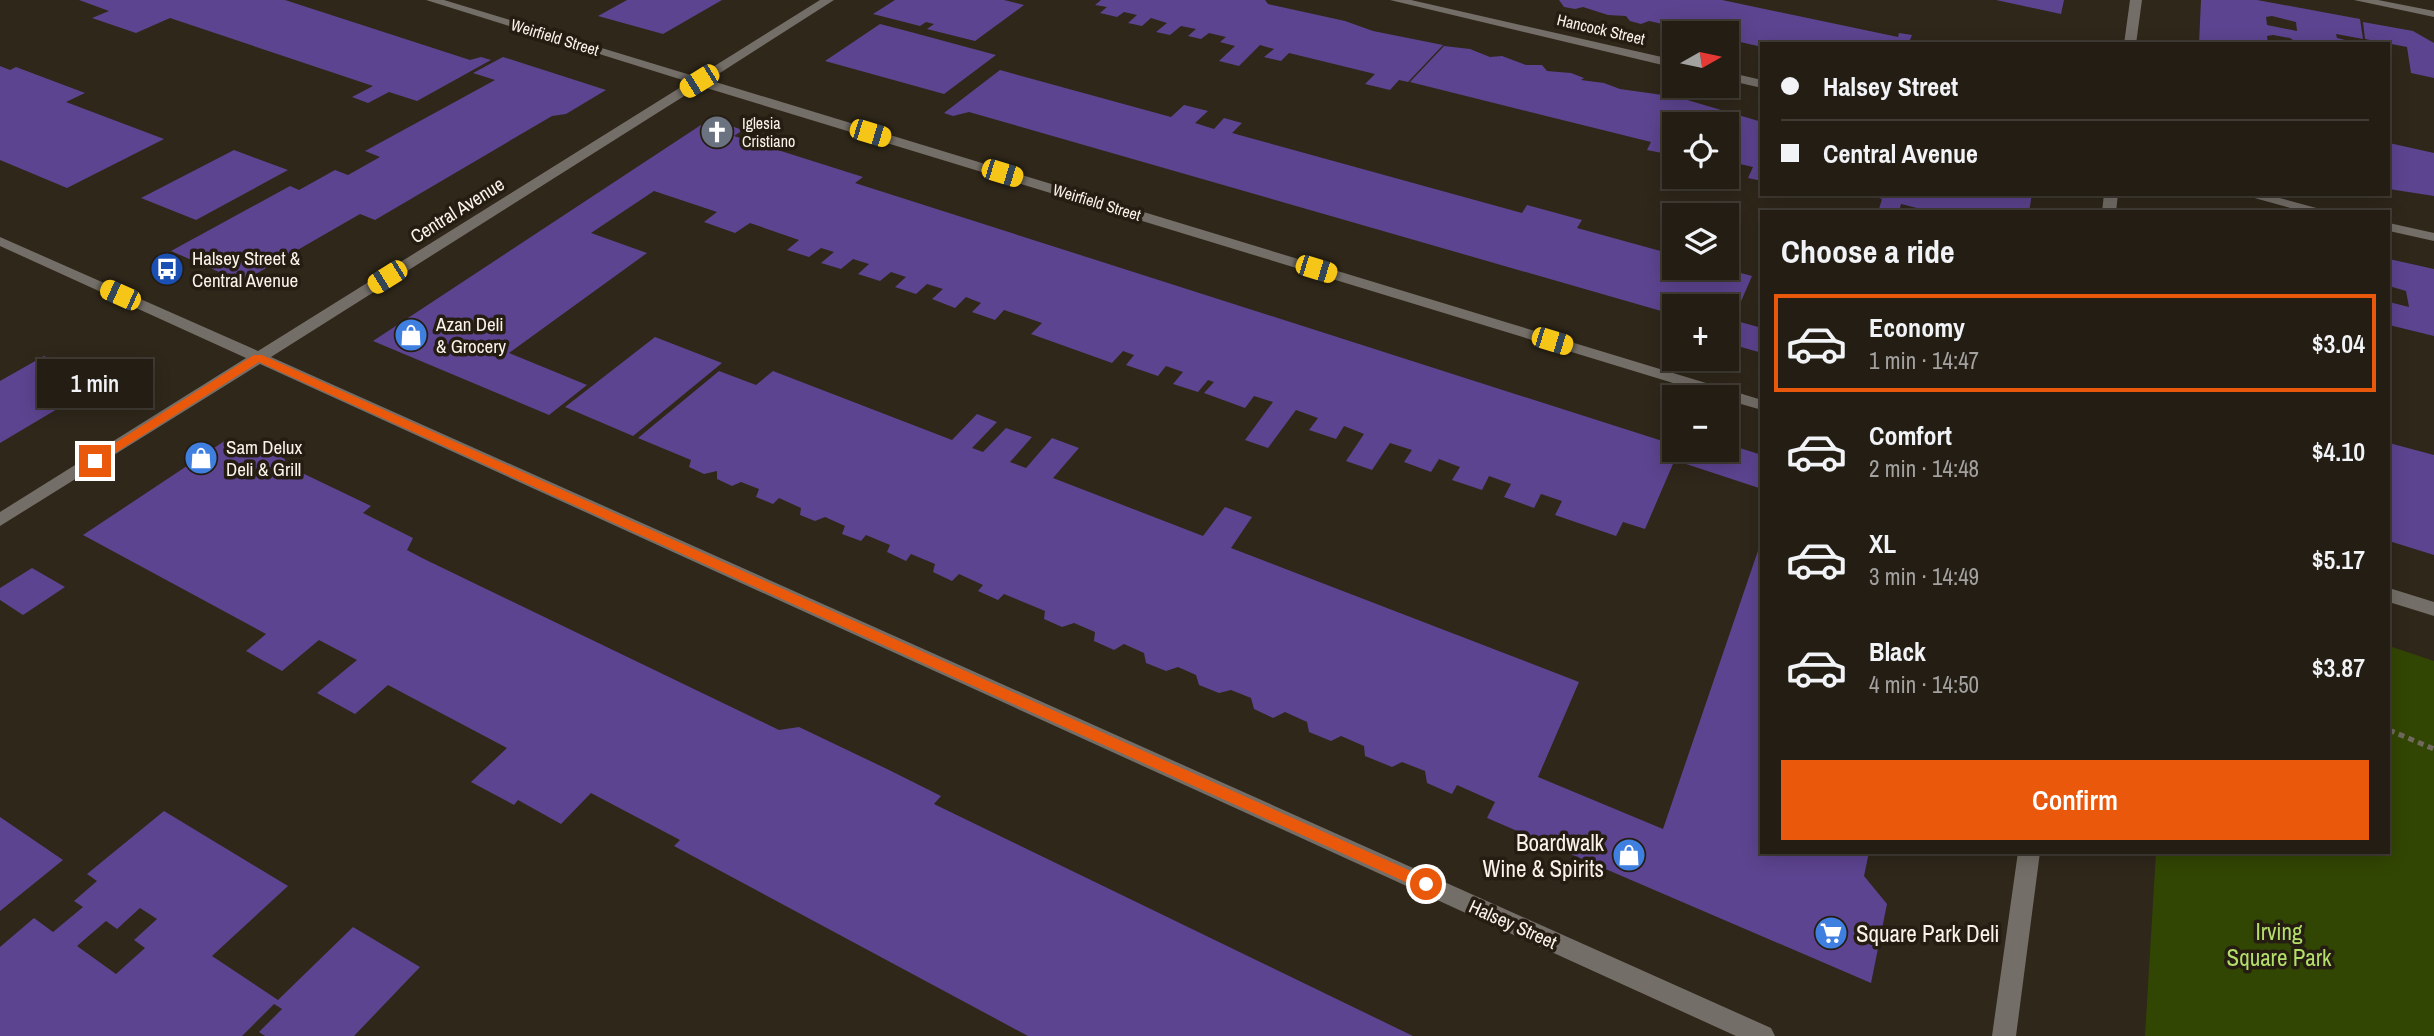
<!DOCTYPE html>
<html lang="en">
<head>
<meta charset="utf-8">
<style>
  body { margin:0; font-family:"Archivo Narrow",sans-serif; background:#2b261d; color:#f1f3f6; height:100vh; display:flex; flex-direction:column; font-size:26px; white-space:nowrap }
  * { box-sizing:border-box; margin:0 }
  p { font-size:23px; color:#a3a2a0 }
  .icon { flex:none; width:38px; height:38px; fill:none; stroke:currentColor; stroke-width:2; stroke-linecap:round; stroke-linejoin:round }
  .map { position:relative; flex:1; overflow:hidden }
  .panel { position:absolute; left:1760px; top:210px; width:630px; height:644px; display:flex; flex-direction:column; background:#231d14; border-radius:0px; box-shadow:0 4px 18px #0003,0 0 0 2px #403b34 }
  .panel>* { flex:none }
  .top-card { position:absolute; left:1760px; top:42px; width:630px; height:154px; border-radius:0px; box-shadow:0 4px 18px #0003,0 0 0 2px #403b34; display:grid; align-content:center; height:154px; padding:0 21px; background:#231d14 }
  .needle { width:46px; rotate:81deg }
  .tools { position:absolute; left:1662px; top:21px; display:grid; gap:14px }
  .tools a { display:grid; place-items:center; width:77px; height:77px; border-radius:0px; background:#231d14; box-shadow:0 4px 18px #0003,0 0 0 2px #403b34; font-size:35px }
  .end { position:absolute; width:32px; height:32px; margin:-16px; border:9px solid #ea580c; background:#fff; box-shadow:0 0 0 4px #fff }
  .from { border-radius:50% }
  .bubble { position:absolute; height:49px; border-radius:0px; background:#231d14; box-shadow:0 4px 18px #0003,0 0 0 2px #403b34; font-size:23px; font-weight:600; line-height:49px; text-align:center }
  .car { position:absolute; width:21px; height:42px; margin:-21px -10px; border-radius:9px; box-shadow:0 0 5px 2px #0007; background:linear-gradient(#f5c518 24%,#345 0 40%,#f5c518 0 76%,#345 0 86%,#f5c518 0) }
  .top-card b { display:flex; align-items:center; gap:24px; height:66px; font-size:26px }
  .top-card b+b { border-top:2px solid #403b34 }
  .top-card i { width:18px; height:18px; background:#f1f3f6 }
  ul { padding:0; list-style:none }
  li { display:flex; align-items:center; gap:21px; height:98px; margin:0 14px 10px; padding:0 7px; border:4px solid transparent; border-radius:0px }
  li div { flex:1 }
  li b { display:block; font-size:26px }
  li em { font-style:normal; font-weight:600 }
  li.current { border-color:#ea580c }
  li>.icon { width:63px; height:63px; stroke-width:1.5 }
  h2 { padding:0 21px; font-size:32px; line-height:84px }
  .action { display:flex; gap:14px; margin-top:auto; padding:14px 21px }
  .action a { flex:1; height:80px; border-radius:0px; background:#ea580c; color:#fff; font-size:28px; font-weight:600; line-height:80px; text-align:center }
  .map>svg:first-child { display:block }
</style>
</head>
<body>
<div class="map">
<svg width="2434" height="1036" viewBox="0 0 2434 1036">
  <rect width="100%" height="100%" fill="#2f271a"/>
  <path fill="#324603" d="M2389 646 2434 661V1036H2145L2156 852H2389Z"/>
  <path fill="#5d4490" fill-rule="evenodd" d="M79 0H285L470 60 481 57 491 60 417 101 389 92 368 103 352 97 373 86 170 18 136 33 92 18 109 11Z
    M627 0H722L663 34 598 16Z
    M895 0H1004L1024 5 975 41 927 29 934 24 926 22 920 26 873 14Z
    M1101 0H1265L1268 4 1345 21 1373 31 1443 45 1408 82 1399 80 1390 90 1365 84 1375 74 1289 53 1281 61 1264 57 1274 49 1260 45 1239 66 1219 61 1235 46 1220 42 1226 37 1209 33 1201 39 1188 36 1196 29 1181 26 1170 35 1156 32 1167 23 1151 18 1142 26 1128 23 1137 15 1124 12 1117 17 1100 13 1107 7 1095 5Z
    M1559 0H1722L1898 37 1899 33 1912 35 1910 40 1922 44H1762V47L1727 39V33H1702L1649 21 1641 24 1630 21 1626 16 1608 15 1583 7 1575 9 1564 7Z
    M1996 0H2064L2061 14Z
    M2201 0H2257L2360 19 2363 39 2336 34 2337 38 2361 44H2299L2290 38 2273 35 2267 36 2268 44H2199ZM2272 16 2296 22 2297 31 2267 25 2266 17Z
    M2363 22 2413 31 2434 43V78L2411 73 2407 47 2365 39Z
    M880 24 907 31 996 55 944 94 825 61Z
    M1444 46 1470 49 1490 57 1502 56 1526 65H1542L1547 71 1571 73 1584 78 1581 80 1604 83 1620 89 1677 97 1762 122V181L1748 178 1753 167 1727 161V124H1675V160L1665 157 1667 154 1647 150 1651 142 1410 82Z
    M503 57 606 90 566 114 552 116 375 220 360 214 242 282 171 251 290 186 299 190 335 170 348 175 380 157 365 151 495 80 473 73Z
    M0 66 10 70 16 67 85 93 66 102 164 139 67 188 0 160Z
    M1000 70 1171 117 1184 105 1208 111 1195 123 1214 129 1224 118 1242 123 1232 133 1522 213 1527 205 1582 220 1577 228 1675 255V268H1722L1752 276 1733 320 1762 328V353L1727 343V306H1675V315L969 112 953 116 944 113Z
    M710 119 743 130 734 136 863 177 855 183 1675 445V450H1679L1645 529 1623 522 1616 536 1555 515 1562 501 1541 494 1534 508 1504 497 1511 484 1489 476 1482 490 1452 480 1460 467 1439 459 1431 472 1404 462 1412 450 1390 443 1372 470 1346 461 1364 434 1344 426 1336 439 1309 430 1318 418 1296 410 1268 448 1245 440 1273 402 1254 396 1245 408 1204 393 1214 382 1208 380 1198 392 1173 384 1183 372 1166 366 1158 376 1126 365 1134 355 1123 351 1112 363 1031 334 1042 323 1004 310 995 320 972 312 981 303 966 297 955 308 932 299 943 289 927 284 916 294 895 287 906 277 891 272 880 281 858 274 869 264 853 259 841 269 821 263 834 252 821 248 809 257 787 250 799 240 750 223 735 233 704 222 717 212 654 191 591 233 647 253 509 353 587 385 549 415 373 341Z
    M2389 143 2434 153V196L2389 189Z
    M234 150 288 170 196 220 141 198Z
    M1866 194H2032L2029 212H1933L1901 204 1899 212H1890L1879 209 1882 199Z
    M2389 259 2434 269V336L2389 325V302L2409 307 2406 291 2389 286Z
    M655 337 722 363 633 436 565 407Z
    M44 356 101 383 0 443V381Z
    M719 371 756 385 773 371 952 440 977 414 997 422 972 448 983 452 1006 428 1032 437 1010 462 1026 468 1052 438 1079 448 1053 478 1203 536 1225 507 1252 517 1231 548 1579 682 1538 777 1663 829 1762 539V852H1869L1864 876 1887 904 1871 983 1487 818 1495 802 1457 785 1452 794 1427 783 1425 771 1402 762 1392 767 1365 756 1364 746 1341 736 1331 741 1309 732 1307 722 1285 712 1273 718 1254 709 1251 698 1231 690 1219 693 1199 685 1196 675 1178 667 1166 671 1146 663 1144 653 1124 644 1114 650 1094 641 1095 632 1074 623 1062 627 1044 619 1045 611 1004 594 998 600 978 591 983 585 959 574 952 581 933 572 935 564 911 554 906 561 887 552 890 545 866 535 861 541 842 534 845 526 825 517 815 521 800 515 801 508 779 498 773 504 756 497 759 489 741 482 732 486 717 479V471L704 474 689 467 691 460 638 438Z
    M229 438 267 456 272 453 285 459 284 469 296 475 300 472 371 506 363 513 413 538 407 550 422 558 779 730 799 727 887 769 941 796 934 804 1413 1036H1028L674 846 680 840 591 793 561 824 518 800 514 805 471 782 507 748 388 685 355 714 317 693 357 660 319 640 282 671 246 651 266 634 83 535Z
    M2389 443 2434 455V555L2389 541Z
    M1727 444 1762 455V489L1677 461 1682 450H1727Z
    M32 568 65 587 23 615 0 600V588Z
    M164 811 288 886 212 956 278 1000 353 927 420 967 354 1036H265L259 1032 282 1009 274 1004 242 1036H0V947L34 918 53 932 83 907 74 901 97 881 87 874ZM140 908 157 919 134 940 145 948 116 974 77 946 106 921 117 929Z
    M0 817 63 860 0 911Z"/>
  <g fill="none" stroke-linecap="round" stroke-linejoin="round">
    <path stroke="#70695d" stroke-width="5" stroke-dasharray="6 4.5" stroke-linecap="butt" d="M2389 730 2434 749"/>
    <path fill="#746e68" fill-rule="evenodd" d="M426 0H444L697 77 820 0H834L709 80 1762 400V410L1727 400V397H1719L700 86 271 357 1771 1028 1775 1036H1736L260 364 0 526V512L246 358 0 246V237L258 351 689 82Z
      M1390 0H1411L1675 60V68Z
      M2130 0H2142L2136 44H2124Z
      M2354 0H2378L2434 11V17Z
      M1727 72 1762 80V88L1727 80Z
      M2104 194H2118L2116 212H2102Z
      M2240 194H2265L2331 212H2305Z
      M2389 223 2434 233V241L2389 231Z
      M2389 588 2434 602V616L2389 602Z
      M2018 852H2040L2016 1036H1992Z"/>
  </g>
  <path fill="#ea580c" d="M254 355H262L1431 880 1433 884 1426 891 1421 889 259 362 99 463H91V458Z"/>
  <defs>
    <symbol id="church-disc" viewBox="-11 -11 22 22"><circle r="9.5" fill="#6b7280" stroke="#251d11"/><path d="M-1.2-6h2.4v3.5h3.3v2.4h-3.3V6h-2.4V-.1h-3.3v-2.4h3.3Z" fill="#fff"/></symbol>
    <symbol id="bus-disc" viewBox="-11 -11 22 22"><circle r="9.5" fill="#1a4fb4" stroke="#251d11"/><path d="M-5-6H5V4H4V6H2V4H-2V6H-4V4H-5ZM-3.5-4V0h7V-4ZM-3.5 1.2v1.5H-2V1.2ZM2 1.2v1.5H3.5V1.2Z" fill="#fff"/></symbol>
    <symbol id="shop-disc" viewBox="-11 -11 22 22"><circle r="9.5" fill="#3f7fe0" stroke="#251d11"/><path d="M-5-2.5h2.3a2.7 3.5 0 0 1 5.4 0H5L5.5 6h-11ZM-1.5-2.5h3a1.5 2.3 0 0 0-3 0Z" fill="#fff"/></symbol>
    <symbol id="supermarket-disc" viewBox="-11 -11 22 22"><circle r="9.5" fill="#3f7fe0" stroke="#251d11"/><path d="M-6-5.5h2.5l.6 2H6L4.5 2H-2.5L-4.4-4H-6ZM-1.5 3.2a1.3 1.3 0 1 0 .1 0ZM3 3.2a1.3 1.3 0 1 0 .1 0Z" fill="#fff"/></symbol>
  </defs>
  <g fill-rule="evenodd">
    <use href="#church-disc" x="698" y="113" width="38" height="38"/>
    <use href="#bus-disc" x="148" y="250" width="38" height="38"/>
    <use href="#shop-disc" x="392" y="316" width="38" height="38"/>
    <use href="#shop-disc" x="182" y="439" width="38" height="38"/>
    <use href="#shop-disc" x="1610" y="836" width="38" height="38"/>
    <use href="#supermarket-disc" x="1812" y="914" width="38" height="38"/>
  </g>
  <g text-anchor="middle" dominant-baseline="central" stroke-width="7" stroke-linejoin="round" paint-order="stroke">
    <g font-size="16" fill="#f9f3eb" stroke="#251d11">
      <text transform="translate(1601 29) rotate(13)">Hancock Street</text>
      <text transform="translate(555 37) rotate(17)">Weirfield Street</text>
      <text transform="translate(1097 202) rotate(17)">Weirfield Street</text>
    </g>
    <g font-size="16" fill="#f9f3eb" stroke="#251d11" text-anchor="start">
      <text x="742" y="123">Iglesia<tspan x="742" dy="18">Cristiano</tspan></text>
    </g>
    <g font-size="19" fill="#f9f3eb" stroke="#251d11">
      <text transform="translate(457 210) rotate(-32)">Central Avenue</text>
      <text transform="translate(1513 924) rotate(24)">Halsey Street</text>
    </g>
    <g font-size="19" fill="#f9f3eb" stroke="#251d11" text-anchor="start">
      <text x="192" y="258">Halsey Street &amp;<tspan x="192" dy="22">Central Avenue</tspan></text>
      <text x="436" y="324">Azan Deli<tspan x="436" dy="22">&amp; Grocery</tspan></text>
      <text x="226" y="447">Sam Delux<tspan x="226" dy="22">Deli &amp; Grill</tspan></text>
    </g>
    <g font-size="23" fill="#f9f3eb" stroke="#251d11" text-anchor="end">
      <text x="1604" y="842">Boardwalk<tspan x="1604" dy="26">Wine &amp; Spirits</tspan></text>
      <text x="1856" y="933" text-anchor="start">Square Park Deli</text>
    </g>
    <g font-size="23" fill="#b4de6a" stroke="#251d11">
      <text x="2279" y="931">Irving<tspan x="2279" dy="26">Square Park</tspan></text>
    </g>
  </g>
</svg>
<div class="tools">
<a><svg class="needle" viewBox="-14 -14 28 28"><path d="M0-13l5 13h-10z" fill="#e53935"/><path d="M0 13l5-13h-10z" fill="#a3a2a0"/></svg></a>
<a><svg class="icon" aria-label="locate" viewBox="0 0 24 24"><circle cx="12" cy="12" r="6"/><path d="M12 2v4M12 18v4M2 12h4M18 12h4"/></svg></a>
<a><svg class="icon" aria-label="layers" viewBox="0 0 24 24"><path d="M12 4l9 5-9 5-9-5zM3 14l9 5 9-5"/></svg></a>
<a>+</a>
<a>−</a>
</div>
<i class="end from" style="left:1426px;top:884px"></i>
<i class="end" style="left:95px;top:461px"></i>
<div class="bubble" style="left:37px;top:359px;width:116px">1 min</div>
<i class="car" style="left:699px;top:81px;rotate:238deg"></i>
<i class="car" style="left:870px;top:133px;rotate:107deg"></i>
<i class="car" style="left:1002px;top:173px;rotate:107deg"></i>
<i class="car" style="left:1316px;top:269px;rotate:107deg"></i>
<i class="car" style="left:387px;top:277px;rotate:238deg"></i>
<i class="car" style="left:120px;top:295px;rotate:294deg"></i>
<i class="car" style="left:1552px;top:341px;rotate:107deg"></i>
<div class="top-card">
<b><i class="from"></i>Halsey Street</b>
<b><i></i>Central Avenue</b>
</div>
<section class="panel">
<h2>Choose a ride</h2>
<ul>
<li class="current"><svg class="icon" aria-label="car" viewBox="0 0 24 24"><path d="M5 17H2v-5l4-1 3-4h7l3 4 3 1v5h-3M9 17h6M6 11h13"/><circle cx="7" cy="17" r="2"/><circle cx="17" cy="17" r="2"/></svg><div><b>Economy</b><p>1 min · 14:47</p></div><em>$3.04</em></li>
<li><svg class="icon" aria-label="car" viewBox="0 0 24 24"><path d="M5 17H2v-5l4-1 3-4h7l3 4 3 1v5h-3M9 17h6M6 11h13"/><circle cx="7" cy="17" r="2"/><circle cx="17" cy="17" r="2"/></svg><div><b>Comfort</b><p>2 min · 14:48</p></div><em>$4.10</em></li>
<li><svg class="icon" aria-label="car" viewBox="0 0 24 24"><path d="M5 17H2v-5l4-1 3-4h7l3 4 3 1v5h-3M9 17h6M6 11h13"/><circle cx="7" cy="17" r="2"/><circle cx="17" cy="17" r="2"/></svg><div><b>XL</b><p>3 min · 14:49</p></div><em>$5.17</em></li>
<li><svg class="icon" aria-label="car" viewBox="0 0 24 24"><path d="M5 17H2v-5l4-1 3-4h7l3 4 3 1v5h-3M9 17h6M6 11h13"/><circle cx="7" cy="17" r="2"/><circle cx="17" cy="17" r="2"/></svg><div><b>Black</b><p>4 min · 14:50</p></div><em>$3.87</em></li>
</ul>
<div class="action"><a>Confirm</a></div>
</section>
</div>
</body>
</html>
